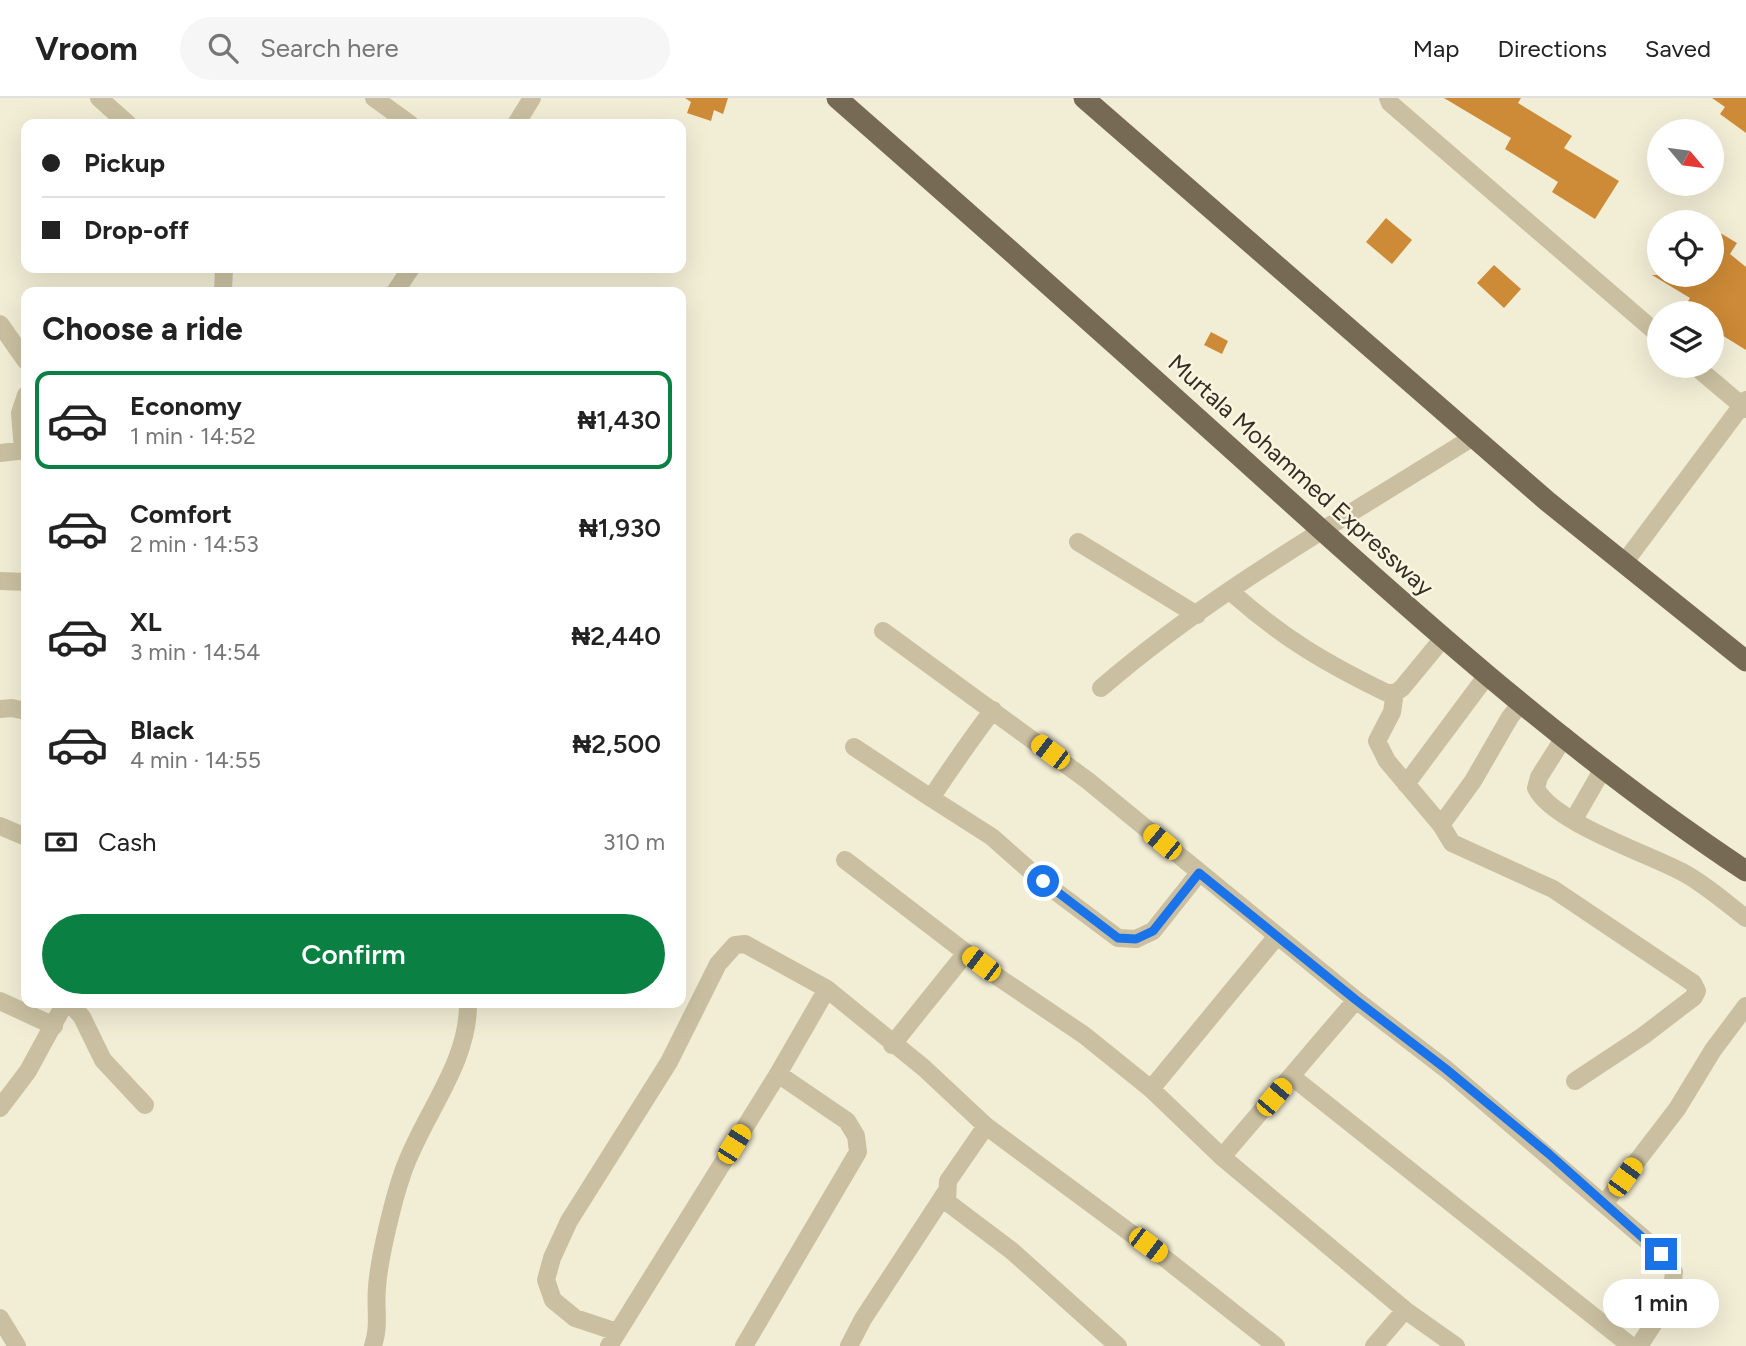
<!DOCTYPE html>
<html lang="en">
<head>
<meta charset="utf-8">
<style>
  body { margin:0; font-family:Figtree,sans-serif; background:#f6f6f6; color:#222; height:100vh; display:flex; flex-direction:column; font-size:26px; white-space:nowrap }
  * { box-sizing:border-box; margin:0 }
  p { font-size:23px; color:#767676 }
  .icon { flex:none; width:38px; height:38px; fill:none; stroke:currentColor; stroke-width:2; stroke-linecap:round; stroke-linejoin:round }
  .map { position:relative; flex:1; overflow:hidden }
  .sheet { position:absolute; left:21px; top:189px; width:665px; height:721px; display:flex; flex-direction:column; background:#fff; border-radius:14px; box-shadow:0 7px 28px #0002 }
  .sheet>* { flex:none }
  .guide { position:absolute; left:21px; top:21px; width:665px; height:154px; border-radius:14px; box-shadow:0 7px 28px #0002; display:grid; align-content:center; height:154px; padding:0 21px; background:#fff }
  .needle { width:46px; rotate:119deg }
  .fabs { position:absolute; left:1647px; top:21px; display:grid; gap:14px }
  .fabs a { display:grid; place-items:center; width:77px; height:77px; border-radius:50%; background:#fff; box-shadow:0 7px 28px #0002; font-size:35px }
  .end { position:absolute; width:32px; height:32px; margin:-16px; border:9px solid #1a73e8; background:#fff; box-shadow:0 0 0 4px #fff }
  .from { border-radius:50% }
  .bubble { position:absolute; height:49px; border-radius:24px; background:#fff; box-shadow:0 7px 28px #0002; font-size:23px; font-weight:600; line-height:49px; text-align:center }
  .car { position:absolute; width:21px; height:42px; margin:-21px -10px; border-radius:9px; box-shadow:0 0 5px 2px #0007; background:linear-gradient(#f5c518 24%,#345 0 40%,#f5c518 0 76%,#345 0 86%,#f5c518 0) }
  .guide b { display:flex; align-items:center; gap:24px; height:66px; font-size:26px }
  .guide b+b { border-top:2px solid #e0e0e0 }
  .guide i { width:18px; height:18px; background:#222 }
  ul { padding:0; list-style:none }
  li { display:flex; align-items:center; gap:21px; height:98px; margin:0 14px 10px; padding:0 7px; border:4px solid transparent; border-radius:14px }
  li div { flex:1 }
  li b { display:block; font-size:26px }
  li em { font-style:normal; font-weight:600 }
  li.current { border-color:#0b8043 }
  li>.icon { width:63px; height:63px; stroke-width:1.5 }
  h2 { padding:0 21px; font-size:32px; line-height:84px }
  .pay { display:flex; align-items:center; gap:18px; height:77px; padding:0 21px; font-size:26px }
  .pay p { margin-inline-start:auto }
  .button { display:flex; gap:14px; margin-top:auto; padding:14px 21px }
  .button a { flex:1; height:80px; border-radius:42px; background:#0b8043; color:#fff; font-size:28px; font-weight:600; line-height:80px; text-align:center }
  header { display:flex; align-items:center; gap:42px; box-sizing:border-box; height:98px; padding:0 35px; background:#fff; border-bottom:2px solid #e0e0e0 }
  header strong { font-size:33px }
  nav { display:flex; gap:38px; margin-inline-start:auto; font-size:24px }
  .search { width:490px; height:63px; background:#f6f6f6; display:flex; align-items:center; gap:18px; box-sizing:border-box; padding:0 24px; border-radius:38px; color:#767676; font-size:26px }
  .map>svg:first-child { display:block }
</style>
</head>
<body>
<header>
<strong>Vroom</strong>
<div class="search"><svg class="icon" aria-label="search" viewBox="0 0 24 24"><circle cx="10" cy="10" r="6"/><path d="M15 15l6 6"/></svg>Search here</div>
<nav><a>Map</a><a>Directions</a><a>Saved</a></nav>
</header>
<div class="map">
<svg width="1746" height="1248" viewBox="0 0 1746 1248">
  <rect width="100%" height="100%" fill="#f2edd5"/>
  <path fill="#cd8a37" d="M685 0H728L723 16 714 12 711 23 687 15 691 4Z
    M1444 0H1521L1518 5 1572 38 1564 50 1619 83 1595 121 1552 94 1558 84 1505 51 1511 40Z
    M1712 0H1746V35L1720 16 1725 9Z
    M1386 120 1412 142 1392 166 1366 144Z
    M1712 130 1737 145 1730 156 1746 169V252L1712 231V215H1681L1690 200 1652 177H1712Z
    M1494 167 1521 191 1504 210 1477 185Z
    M1211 234 1228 243 1222 256 1204 247Z"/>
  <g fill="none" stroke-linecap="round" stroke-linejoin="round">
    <path stroke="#cac0a1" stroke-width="18" d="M99 0 128 26
      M374 0 410 26
      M1388 0 1390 5 1659 237
      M516 26 532 0
      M223 194 224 170
      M395 194 411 170
      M0 226 26 263
      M1695 268 1746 311
      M23 352 20 315 26 297
      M0 355 26 352
      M1078 444 1197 517
      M1624 465 1746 302
      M0 483 26 484
      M1231 494C1283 540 1325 565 1387 595H1395L1402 590 1444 539
      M883 533 1087 682 1356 902 1446 971 1661 1155 1674 1174 1671 1199 1639 1248
      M1101 590C1214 492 1347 419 1473 339
      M1395 595 1392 614 1377 643 1387 663 1441 727 1452 745 1553 791 1693 885 1697 893 1694 899 1643 938 1575 983
      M0 611 12 610 26 613
      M993 612C971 641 951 670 931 700L992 739 1043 784 1118 840 1136 841 1153 833 1199 775
      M1565 638 1539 679 1536 690C1552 724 1649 756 1684 775 1706 787 1726 805 1746 820
      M854 649 931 700
      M1406 686 1488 576
      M1577 723V716L1604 669
      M1441 727 1473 683 1510 619 1522 604
      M0 728 26 739
      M845 762 995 877 1084 937 1151 991 1222 1059 1405 1212 1456 1248
      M0 903 54 928
      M70 905 82 919 103 962 145 1007
      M892 947 966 855
      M1291 978 1631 1248
      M1151 991 1277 838
      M0 1010 28 973 65 905
      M986 1028 948 1083 947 1104 1012 1153 1118 1248
      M1222 1059 1356 902
      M1604 1106 1677 1011 1713 952 1746 908
      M0 1220 17 1248
      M617 1234 575 1220 553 1202 546 1182 552 1160 569 1123 669 964 718 866 735 847 745 846 827 891 924 970 986 1028 1167 1162 1276 1248
      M373 1248C380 1228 375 1210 377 1189 379 1161 393 1102 403 1074 422 1018 469 966 468 905
      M609 1248 778 976 827 891
      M744 1248 858 1054 856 1038 847 1023 778 976
      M849 1248 863 1221 946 1094
      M1374 1248 1405 1212"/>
    <path stroke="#776a54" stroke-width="21" d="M837 0C974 120 1110 241 1245 363 1404 507 1566 654 1746 773
      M1084 0 1547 403 1746 563"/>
  </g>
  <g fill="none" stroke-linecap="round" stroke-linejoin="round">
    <path stroke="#1a73e8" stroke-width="9" d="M1043 783 1118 840 1136 841 1153 833 1199 775 1356 902 1446 971 1549 1056 1661 1156"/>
  </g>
  <g text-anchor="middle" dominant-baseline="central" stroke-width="5" stroke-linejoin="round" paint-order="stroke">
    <g font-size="24" fill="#342e24" stroke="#faf6e1">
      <text transform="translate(1301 377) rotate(42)">Murtala Mohammed Expressway</text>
    </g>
  </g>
</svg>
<div class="fabs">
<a><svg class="needle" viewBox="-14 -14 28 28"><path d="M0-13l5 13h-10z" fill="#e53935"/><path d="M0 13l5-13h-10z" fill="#767676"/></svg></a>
<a><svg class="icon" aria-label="locate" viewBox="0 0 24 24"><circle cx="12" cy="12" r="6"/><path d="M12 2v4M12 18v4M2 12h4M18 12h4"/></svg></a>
<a><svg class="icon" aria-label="layers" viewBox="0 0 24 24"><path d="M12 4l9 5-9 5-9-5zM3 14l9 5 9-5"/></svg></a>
</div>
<i class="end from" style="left:1043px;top:783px"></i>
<i class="end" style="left:1661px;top:1156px"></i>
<div class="bubble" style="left:1603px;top:1181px;width:116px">1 min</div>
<i class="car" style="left:1050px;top:654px;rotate:307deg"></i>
<i class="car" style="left:1162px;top:744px;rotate:309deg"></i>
<i class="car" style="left:981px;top:866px;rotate:307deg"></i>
<i class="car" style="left:1274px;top:999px;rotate:40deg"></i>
<i class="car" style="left:734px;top:1046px;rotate:32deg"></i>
<i class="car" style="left:1625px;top:1079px;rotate:36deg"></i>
<i class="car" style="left:1148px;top:1147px;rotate:127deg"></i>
<div class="guide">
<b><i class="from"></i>Pickup</b>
<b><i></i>Drop-off</b>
</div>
<section class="sheet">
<h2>Choose a ride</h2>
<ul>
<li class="current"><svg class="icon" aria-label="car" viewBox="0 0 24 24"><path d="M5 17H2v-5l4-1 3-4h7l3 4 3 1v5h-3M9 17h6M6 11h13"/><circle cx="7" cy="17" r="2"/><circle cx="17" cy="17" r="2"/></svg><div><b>Economy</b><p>1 min · 14:52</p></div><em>₦1,430</em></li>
<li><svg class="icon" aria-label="car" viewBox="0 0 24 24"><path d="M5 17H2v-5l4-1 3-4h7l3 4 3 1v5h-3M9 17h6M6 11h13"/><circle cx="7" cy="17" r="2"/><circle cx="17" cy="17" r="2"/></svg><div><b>Comfort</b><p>2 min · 14:53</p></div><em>₦1,930</em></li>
<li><svg class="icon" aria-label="car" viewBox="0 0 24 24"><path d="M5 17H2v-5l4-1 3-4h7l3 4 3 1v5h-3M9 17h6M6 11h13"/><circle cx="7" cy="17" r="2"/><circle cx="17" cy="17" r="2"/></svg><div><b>XL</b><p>3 min · 14:54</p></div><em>₦2,440</em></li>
<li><svg class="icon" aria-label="car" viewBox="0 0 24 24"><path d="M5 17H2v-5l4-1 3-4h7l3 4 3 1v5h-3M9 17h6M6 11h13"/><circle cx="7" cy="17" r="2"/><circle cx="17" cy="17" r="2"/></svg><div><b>Black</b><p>4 min · 14:55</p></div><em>₦2,500</em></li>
</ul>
<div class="pay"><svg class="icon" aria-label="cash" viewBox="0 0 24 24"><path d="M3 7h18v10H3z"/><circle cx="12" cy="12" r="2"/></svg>Cash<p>310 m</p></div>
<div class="button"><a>Confirm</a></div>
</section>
</div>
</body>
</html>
